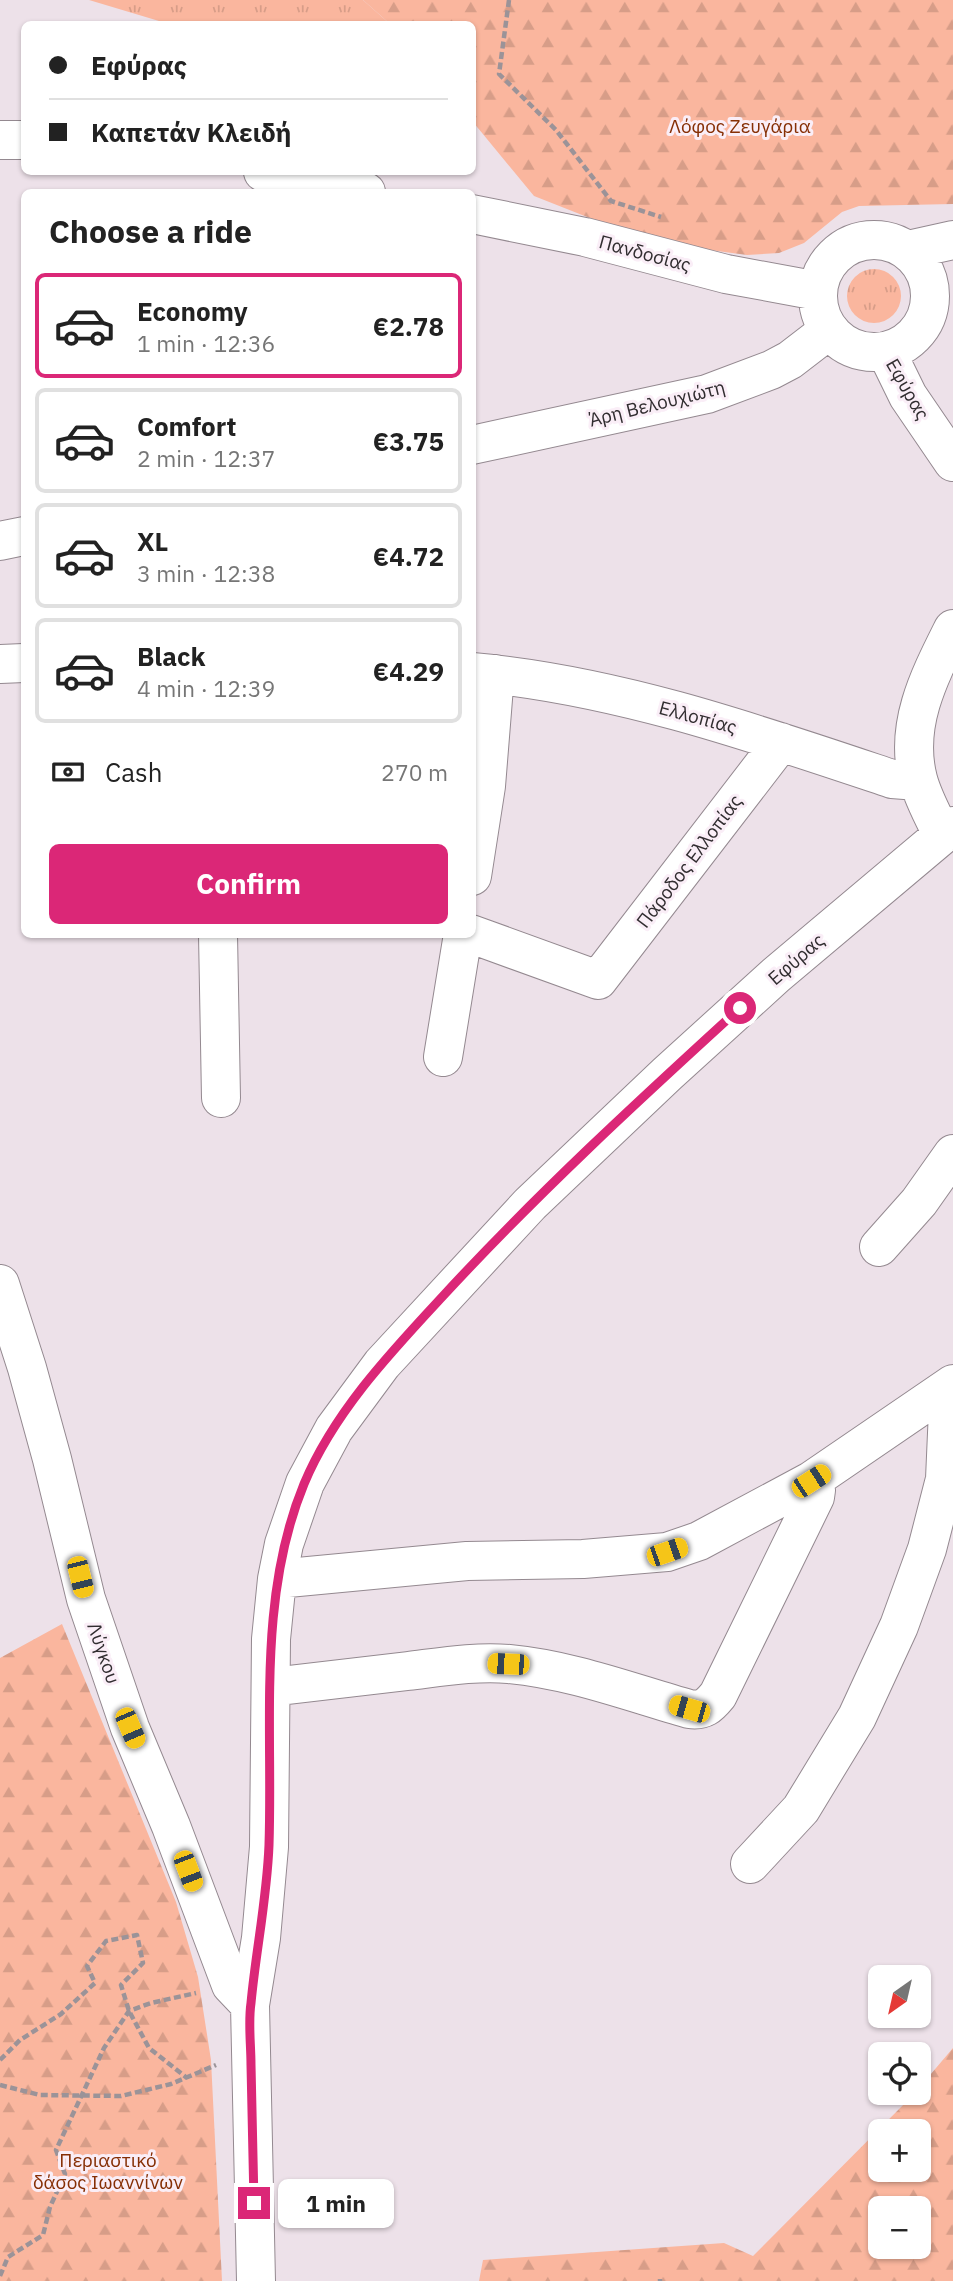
<!DOCTYPE html>
<html lang="en">
<head>
<meta charset="utf-8">
<style>
  body { margin:0; font-family:"IBM Plex Sans",sans-serif; background:#f2f2f2; color:#222; height:100vh; display:flex; flex-direction:column; font-size:26px; white-space:nowrap }
  * { box-sizing:border-box; margin:0 }
  p { font-size:23px; color:#767676 }
  .icon { flex:none; width:38px; height:38px; fill:none; stroke:currentColor; stroke-width:2; stroke-linecap:round; stroke-linejoin:round }
  .map { position:relative; flex:1; overflow:hidden }
  .details { position:absolute; left:21px; top:189px; width:455px; height:749px; display:flex; flex-direction:column; background:#fff; border-radius:10px; box-shadow:0 2px 5px #0004 }
  .details>* { flex:none }
  .guide { position:absolute; left:21px; top:21px; width:455px; height:154px; border-radius:10px; box-shadow:0 2px 5px #0004; display:grid; align-content:center; height:154px; padding:0 28px; background:#fff }
  .needle { width:46px; rotate:214deg }
  .tools { position:absolute; left:868px; top:1965px; display:grid; gap:14px }
  .tools a { display:grid; place-items:center; width:63px; height:63px; border-radius:10px; background:#fff; box-shadow:0 2px 5px #0004; font-size:35px }
  .end { position:absolute; width:32px; height:32px; margin:-16px; border:9px solid #db2777; background:#fff; box-shadow:0 0 0 4px #fff }
  .from { border-radius:50% }
  .bubble { position:absolute; height:49px; border-radius:10px; background:#fff; box-shadow:0 2px 5px #0004; font-size:23px; font-weight:700; line-height:49px; text-align:center }
  .car { position:absolute; width:21px; height:42px; margin:-21px -10px; border-radius:9px; box-shadow:0 0 5px 2px #0007; background:linear-gradient(#f5c518 24%,#345 0 40%,#f5c518 0 76%,#345 0 86%,#f5c518 0) }
  .guide b { display:flex; align-items:center; gap:24px; height:66px; font-size:26px }
  .guide b+b { border-top:2px solid #e0e0e0 }
  .guide i { width:18px; height:18px; background:#222 }
  ul { padding:0; list-style:none }
  li { display:flex; align-items:center; gap:21px; height:105px; margin:0 14px 10px; padding:0 14px; border:4px solid #e0e0e0; border-radius:10px }
  li div { flex:1 }
  li b { display:block; font-size:26px }
  li em { font-style:normal; font-weight:700 }
  li.active { border-color:#db2777 }
  li>.icon { width:63px; height:63px; stroke-width:1.5 }
  h2 { padding:0 28px; font-size:32px; line-height:84px }
  .pay { display:flex; align-items:center; gap:18px; height:77px; padding:0 28px; font-size:26px }
  .pay p { margin-inline-start:auto }
  .action { display:flex; gap:14px; margin-top:auto; padding:14px 28px }
  .action a { flex:1; height:80px; border-radius:10px; background:#db2777; color:#fff; font-size:28px; font-weight:700; line-height:80px; text-align:center }
  .map>svg:first-child { display:block }
</style>
</head>
<body>
<div class="map">
<svg width="953" height="2281" viewBox="0 0 953 2281">
  <defs>
    <pattern id="grass-tufts" width="24" height="20" patternUnits="userSpaceOnUse" patternTransform="scale(1.75)"><rect width="24" height="20" fill="#fab69e"/><path d="M3 7l-1-3M5 7V3M7 7l1-3M15 17l-1-3M17 17v-4M19 17l1-3" fill="none" stroke="#d79d88"/></pattern>
    <pattern id="forest-firs" width="22" height="20" patternUnits="userSpaceOnUse" patternTransform="scale(1.75)"><rect width="22" height="20" fill="#fab69e"/><path d="M5 1l3.5 6h-7zM16 11l3.5 6h-7z" fill="#d79d88"/></pattern>
  </defs>
  <rect width="100%" height="100%" fill="#ede1e9"/>
  <path fill="url(#grass-tufts)" d="M89 0H363L390 24H169Z
    M847 296a27 27 0 1 1 54 0a27 27 0 1 1-54 0Z"/>
  <path fill="url(#forest-firs)" fill-rule="evenodd" d="M363 0H953V204L859 206 842 212 804 243 779 253 747 255 695 248 610 226 534 196 473 122 472 24H390Z
    M62 1624 176 1902 198 1977 211 2060 222 2281H0V1658Z
    M953 2048V2281H479L483 2260 724 2243 753 2256 915 2093H919V2088ZM880 2132H919V2170H880ZM880 2208H919V2247H880Z"/>
  <g fill="none" stroke-linecap="round" stroke-linejoin="round">
    <defs>
      <path id="minor" d="M0 140H24
        M263 172 366 192
        M472 214 585 237 726 274 818 291
        M818 296a56 56 0 1 1 112 0a56 56 0 1 1-112 0Z
        M908 250 953 240
        M886 351 908 396 953 462
        M472 445 707 394 771 370 790 360 829 330
        M0 541 24 536
        M0 664 24 663
        M472 672C617 685 755 733 892 779L918 781
        M942 834C933 816 923 798 918 779 904 725 929 677 953 629
        M472 876 486 786 495 674
        M218 934 221 1098
        M471 934 598 980 781 742
        M443 1057 463 934
        M879 1247 919 1202 953 1154
        M0 1284 27 1368 52 1459 86 1599 130 1728 171 1826 231 1985 250 2005
        M277 1579 467 1561 583 1559 667 1552 699 1541 811 1481 953 1384
        M271 1687C317 1682 362 1676 408 1671 441 1667 476 1661 509 1664 572 1670 629 1692 689 1709 704 1711 709 1706 718 1695L815 1497 816 1490 811 1481
        M750 1864 801 1809 857 1717 899 1626 927 1549 945 1479 949 1387
        M256 2281 250 2005 261 1938 269 1847 271 1639 277 1579 284 1544 305 1483 334 1429 382 1364 530 1204 667 1074 776 975 953 826"/>
    </defs>
    <use href="#minor" stroke="#948990" stroke-width="40"/>
    <path stroke="#9b9398" stroke-width="4.5" stroke-dasharray="7 3.5" stroke-linecap="butt" d="M509 0 499 74 556 130 611 201 661 217
      M0 2060 20 2040 61 2014 95 1983 87 1966 106 1941 137 1935 143 1963 121 1985 129 2011 149 2048 187 2078
      M0 2085 40 2095 121 2096 171 2084 216 2065
      M0 2276 8 2257 43 2235 50 2207 65 2174 56 2150 104 2048 129 2011 151 2003 196 1993
      M660 2279V2281"/>
    <use href="#minor" stroke="#fff" stroke-width="38"/>
  </g>
  <g fill="none" stroke-linecap="round" stroke-linejoin="round">
    <path stroke="#db2777" stroke-width="9" d="M254 2203C253 2157 252 2111 251 2065 251 2044 248 2023 251 2003 256 1950 267 1898 269 1845 273 1724 257 1598 304 1484 334 1412 391 1352 443 1296 537 1194 638 1101 740 1008"/>
  </g>
  <g text-anchor="middle" dominant-baseline="central" stroke-width="6" stroke-linejoin="round" paint-order="stroke">
    <g font-size="19" fill="#862f05" stroke="#faeef7">
      <text x="740" y="126">Λόφος Ζευγάρια</text>
      <text x="108" y="2160">Περιαστικό<tspan x="108" dy="22">δάσος Ιωαννίνων</tspan></text>
    </g>
    <g font-size="19" fill="#312d30" stroke="#faeef7">
      <text transform="translate(645 253) rotate(15)">Πανδοσίας</text>
      <text transform="translate(908 389) rotate(60)">Εφύρας</text>
      <text transform="translate(657 403) rotate(-14)">Άρη Βελουχιώτη</text>
      <text transform="translate(698 717) rotate(15)">Ελλοπίας</text>
      <text transform="translate(689 861) rotate(-53)">Πάροδος Ελλοπίας</text>
      <text transform="translate(796 959) rotate(-41)">Εφύρας</text>
      <text transform="translate(104 1653) rotate(71)">Λύγκου</text>
    </g>
  </g>
</svg>
<div class="tools">
<a><svg class="needle" viewBox="-14 -14 28 28"><path d="M0-13l5 13h-10z" fill="#e53935"/><path d="M0 13l5-13h-10z" fill="#767676"/></svg></a>
<a><svg class="icon" aria-label="locate" viewBox="0 0 24 24"><circle cx="12" cy="12" r="6"/><path d="M12 2v4M12 18v4M2 12h4M18 12h4"/></svg></a>
<a>+</a>
<a>−</a>
</div>
<i class="end from" style="left:740px;top:1008px"></i>
<i class="end" style="left:254px;top:2203px"></i>
<div class="bubble" style="left:278px;top:2179px;width:116px">1 min</div>
<i class="car" style="left:811px;top:1481px;rotate:57deg"></i>
<i class="car" style="left:667px;top:1552px;rotate:71deg"></i>
<i class="car" style="left:80px;top:1577px;rotate:166deg"></i>
<i class="car" style="left:508px;top:1664px;rotate:272deg"></i>
<i class="car" style="left:689px;top:1709px;rotate:286deg"></i>
<i class="car" style="left:130px;top:1728px;rotate:157deg"></i>
<i class="car" style="left:188px;top:1871px;rotate:159deg"></i>
<div class="guide">
<b><i class="from"></i>Εφύρας</b>
<b><i></i>Καπετάν Κλειδή</b>
</div>
<section class="details">
<h2>Choose a ride</h2>
<ul>
<li class="active"><svg class="icon" aria-label="car" viewBox="0 0 24 24"><path d="M5 17H2v-5l4-1 3-4h7l3 4 3 1v5h-3M9 17h6M6 11h13"/><circle cx="7" cy="17" r="2"/><circle cx="17" cy="17" r="2"/></svg><div><b>Economy</b><p>1 min · 12:36</p></div><em>€2.78</em></li>
<li><svg class="icon" aria-label="car" viewBox="0 0 24 24"><path d="M5 17H2v-5l4-1 3-4h7l3 4 3 1v5h-3M9 17h6M6 11h13"/><circle cx="7" cy="17" r="2"/><circle cx="17" cy="17" r="2"/></svg><div><b>Comfort</b><p>2 min · 12:37</p></div><em>€3.75</em></li>
<li><svg class="icon" aria-label="car" viewBox="0 0 24 24"><path d="M5 17H2v-5l4-1 3-4h7l3 4 3 1v5h-3M9 17h6M6 11h13"/><circle cx="7" cy="17" r="2"/><circle cx="17" cy="17" r="2"/></svg><div><b>XL</b><p>3 min · 12:38</p></div><em>€4.72</em></li>
<li><svg class="icon" aria-label="car" viewBox="0 0 24 24"><path d="M5 17H2v-5l4-1 3-4h7l3 4 3 1v5h-3M9 17h6M6 11h13"/><circle cx="7" cy="17" r="2"/><circle cx="17" cy="17" r="2"/></svg><div><b>Black</b><p>4 min · 12:39</p></div><em>€4.29</em></li>
</ul>
<div class="pay"><svg class="icon" aria-label="cash" viewBox="0 0 24 24"><path d="M3 7h18v10H3z"/><circle cx="12" cy="12" r="2"/></svg>Cash<p>270 m</p></div>
<div class="action"><a>Confirm</a></div>
</section>
</div>
</body>
</html>
